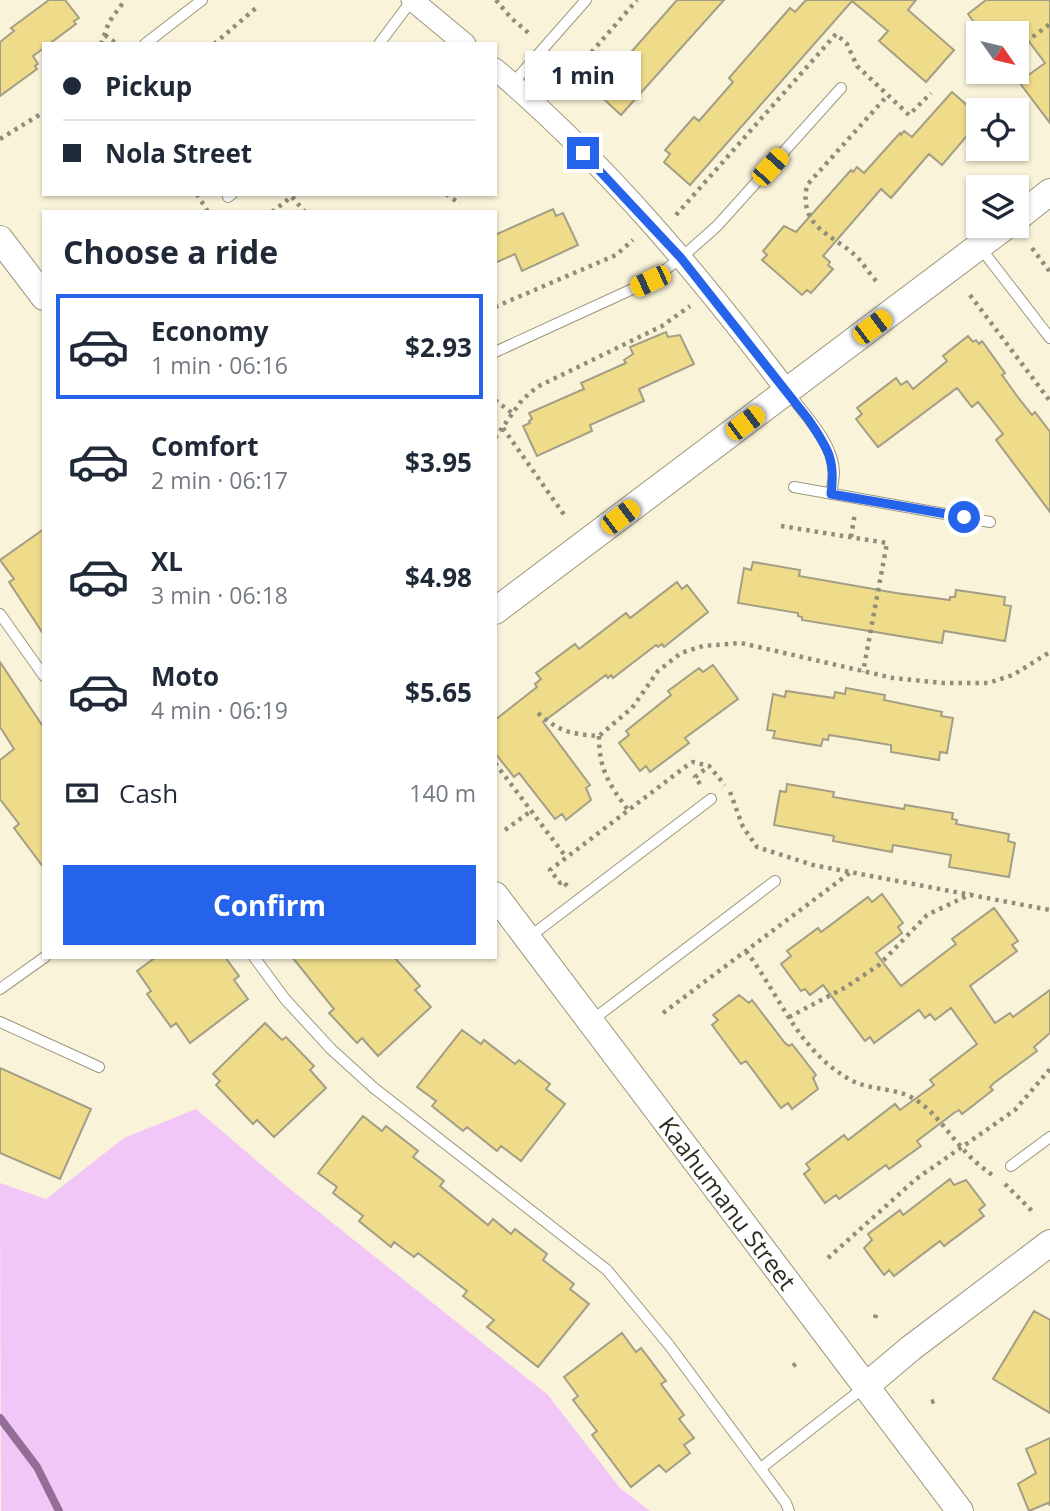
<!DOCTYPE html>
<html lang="en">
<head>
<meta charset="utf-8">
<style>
  body { margin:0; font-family:"Open Sans",sans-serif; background:#f2f2f3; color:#1f2937; height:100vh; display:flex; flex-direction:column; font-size:26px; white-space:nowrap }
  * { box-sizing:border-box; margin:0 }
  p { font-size:23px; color:#747a83 }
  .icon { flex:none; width:38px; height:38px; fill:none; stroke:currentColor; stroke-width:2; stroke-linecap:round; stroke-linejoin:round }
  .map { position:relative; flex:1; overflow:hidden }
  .drawer { position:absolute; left:42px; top:210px; width:455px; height:749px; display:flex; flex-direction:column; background:#fff; border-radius:0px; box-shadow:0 2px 5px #0004 }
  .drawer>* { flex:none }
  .hud { position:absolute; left:42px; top:42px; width:455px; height:154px; border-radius:0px; box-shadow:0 2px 5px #0004; display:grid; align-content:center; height:154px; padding:0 21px; background:#fff }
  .needle { width:46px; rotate:124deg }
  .controls { position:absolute; left:966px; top:21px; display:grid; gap:14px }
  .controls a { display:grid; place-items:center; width:63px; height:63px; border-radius:0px; background:#fff; box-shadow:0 2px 5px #0004; font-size:35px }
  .end { position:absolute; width:32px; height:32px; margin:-16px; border:9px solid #2563eb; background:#fff; box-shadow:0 0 0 4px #fff }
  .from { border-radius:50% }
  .bubble { position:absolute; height:49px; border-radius:0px; background:#fff; box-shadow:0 2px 5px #0004; font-size:23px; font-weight:700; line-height:49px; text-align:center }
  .car { position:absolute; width:21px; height:42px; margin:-21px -10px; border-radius:9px; box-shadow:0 0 5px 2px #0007; background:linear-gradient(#f5c518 24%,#345 0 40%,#f5c518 0 76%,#345 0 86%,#f5c518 0) }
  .hud b { display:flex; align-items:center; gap:24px; height:66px; font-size:26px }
  .hud b+b { border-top:2px solid #e0e1e3 }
  .hud i { width:18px; height:18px; background:#1f2937 }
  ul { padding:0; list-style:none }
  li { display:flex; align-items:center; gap:21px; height:105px; margin:0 14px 10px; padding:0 7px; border:4px solid transparent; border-radius:0px }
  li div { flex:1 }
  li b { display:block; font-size:26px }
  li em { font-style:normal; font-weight:700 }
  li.current { border-color:#2563eb }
  li>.icon { width:63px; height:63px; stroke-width:1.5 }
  h2 { padding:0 21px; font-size:32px; line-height:84px }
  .pay { display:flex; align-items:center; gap:18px; height:77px; padding:0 21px; font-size:26px }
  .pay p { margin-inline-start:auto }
  .cta { display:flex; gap:14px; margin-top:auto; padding:14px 21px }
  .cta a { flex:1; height:80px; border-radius:0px; background:#2563eb; color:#fff; font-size:28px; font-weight:700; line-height:80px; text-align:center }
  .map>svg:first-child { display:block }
</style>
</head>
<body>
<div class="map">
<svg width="1050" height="1511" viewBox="0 0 1050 1511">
  <rect width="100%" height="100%" fill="#f9f3d9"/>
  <path fill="#f1c7f8" d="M196 1109 285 1185 548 1395 620 1488 650 1511H1L0 1183 46 1199 124 1138Z"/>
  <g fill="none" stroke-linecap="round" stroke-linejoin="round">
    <path stroke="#926d95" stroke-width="8" d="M0 1418 37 1467 59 1511"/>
  </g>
  <path fill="#efdc8a" stroke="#a39e85" stroke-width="2" d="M49 0H65L79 18 74 21 76 24 49 44H44V48L33 56 38 64 35 66 37 69 0 96V42L14 31 11 28Z
    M677 0H724L621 115 596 92Z
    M806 0H916L908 10 954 50 926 82 879 41 888 31 852 1 690 185 664 162 670 154 665 150 694 117 699 121 733 82 729 78 790 8 795 12Z
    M986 0H1050V123L1019 82 1045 63 1016 24 1004 33H982L968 14Z
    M952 92 978 115V123L942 165 929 154 891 198 881 189 823 256 830 262 828 265 833 269 811 293 807 290 802 295 762 260 767 255 763 251 784 226 796 232 851 170 853 172 857 167 864 173 900 133 901 135 904 131 912 137Z
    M553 209 556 216 563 213 578 245 522 271 515 254 495 263V235Z
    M666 332 668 337 680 335 694 364 639 389 644 401 590 425 592 431 537 456 523 426 530 423 529 421 532 419 529 413 584 389 581 383 626 363 624 360 633 354 630 347Z
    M968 336 973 342 976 340 979 344 982 341 1005 373 1002 375 1017 396 1032 415 1035 412 1050 432V512L996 440 1003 434 978 402 972 407 957 388 878 447 856 419 862 414 857 408 896 378 901 385 907 381 913 389 947 361 943 356Z
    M44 529V635L9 582 14 579 0 560Z
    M753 562 800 570 799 576 896 593 950 600V597H955L956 590 1005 597 1004 605 1011 606 1005 641 944 631 942 643 802 620V617L798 616V613L738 603 744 568 751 570Z
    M677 582 682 589 687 585 708 612 664 647 662 644 658 647 656 645 613 678 611 675 608 678 606 675 543 722 590 785 586 788 591 800 566 820 562 814 555 819 519 773 514 777 495 753V720L537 687 535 684 541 679 536 673 575 644 579 649 626 613 630 618Z
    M0 662 44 728V868L14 828 19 824 0 799V760L14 749 0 727Z
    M713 665 738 699 685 738 689 743 650 772 646 766 640 771 619 743 629 735 626 731 671 695 668 691 699 668 703 672Z
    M846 688 885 695 884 700 942 712 941 716 953 718 947 753 940 752 939 760 891 752V745L829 735 828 740 823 739 821 746 773 738 775 731 767 730 773 694 785 697 786 691 834 698 835 692 845 694Z
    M787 784 834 792 833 797 904 809 905 805 953 813 952 819 957 820 956 824 1009 834 1008 841 1015 843 1009 877 949 867 951 855 893 845 892 852 833 841 834 836 774 825 780 791 786 792Z
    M882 894 903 923 898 927 902 933 876 953 901 986 948 950 956 944 952 939 994 908 1018 941 1012 945 1017 951 970 986 995 1023 1010 1013 1013 1017 1050 990V1033L1034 1047 1037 1051 994 1083 990 1087 993 1090 962 1114 959 1110 954 1113 917 1141 921 1146 889 1169 886 1165 839 1199 836 1195 825 1203 804 1174 810 1169 806 1164 844 1135 848 1140 895 1104 900 1110 934 1085 930 1080 977 1044 951 1008 935 1020 930 1014 925 1018 919 1010 874 1043 870 1037 865 1041 823 985 810 995 805 989 801 991 781 964 791 956 787 951 818 928 821 932 868 897 872 902Z
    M156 957H225L239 976 234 980 248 999 190 1043 176 1023 171 1027 147 994 151 991 137 971Z
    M292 957H394L420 986 415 990 431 1007 378 1056 362 1038 357 1043 329 1013 334 1009Z
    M739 995 749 1003 752 1000 785 1043 789 1046 792 1044 816 1075 813 1078 818 1089 792 1109 788 1103 781 1108 746 1061 741 1064 712 1025 718 1020 713 1015Z
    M265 1023 282 1040 286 1037 314 1066 310 1070 326 1088 274 1137 257 1120 253 1124 216 1085 220 1081 213 1074Z
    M462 1030 481 1044 484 1040 515 1064 519 1060 550 1084 546 1089 565 1104 521 1161 501 1146 497 1151 467 1127 463 1131 432 1106 436 1101 417 1087Z
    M0 1068 91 1109 60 1179 0 1153Z
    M363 1116 382 1131 386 1126 418 1151 413 1157 444 1181 440 1186 488 1225 493 1219 511 1234 515 1229 547 1254 543 1260 574 1284 570 1289 589 1304 538 1367 487 1327 494 1320 463 1296 467 1291 418 1253 414 1257 394 1242 391 1247 359 1221 363 1216 333 1193 337 1187 318 1173Z
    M950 1179 954 1185 966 1180 985 1205 979 1210 984 1216 944 1246 940 1241 894 1276 889 1270 884 1275 864 1248 872 1240 868 1234 900 1210 903 1215Z
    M1034 1311 1050 1320V1413L993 1379Z
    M622 1333 636 1352 641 1348 666 1381 661 1384 684 1415 679 1419 694 1438 684 1445 690 1453 666 1472 659 1465 631 1487 592 1435 597 1431 573 1400 578 1396 564 1377Z
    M1050 1438V1505L1048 1503 1029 1511 1018 1484 1036 1473 1026 1449Z"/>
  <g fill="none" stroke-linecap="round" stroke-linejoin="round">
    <defs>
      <path id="service" d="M145 44 202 0
        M379 44 412 0
        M512 84 586 0
        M228 197 232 194
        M979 246 1050 338
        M495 352 650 281 681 258 717 226 841 88
        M787 391C804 414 833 442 834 472 834 479 832 487 831 494
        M794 487 990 522
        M0 614 44 676
        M528 938 711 799
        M254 957 285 999 331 1049 374 1088 607 1270 669 1345 786 1503 789 1511
        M0 989 45 957
        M591 1021 775 881
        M0 1022 99 1067
        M1011 1166 1050 1137
        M761 1468 866 1386"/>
      <path id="minor" d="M412 0 465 44
        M495 69C606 163 700 276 787 391"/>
      <path id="tertiary" d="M1017 218 1050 192
        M0 239 44 297
        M495 611 1006 226
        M495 895 960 1511
        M866 1386 911 1348 1050 1243"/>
    </defs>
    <use href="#service" stroke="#9c977f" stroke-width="12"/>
    <use href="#minor" stroke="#9c977f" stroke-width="23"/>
    <use href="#tertiary" stroke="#9c977f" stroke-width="28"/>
    <path stroke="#908d7b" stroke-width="4.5" stroke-dasharray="3.5 5" stroke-linecap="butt" d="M496 0 511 18 531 35
      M105 35 117 44
      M101 44 109 22 125 0
      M214 44 256 8
      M1019 47 1050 24
      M569 78 637 0
      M0 139 44 112
      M197 194 208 212
      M446 194 460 204
      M292 197 305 212
      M272 212 295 194
      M676 215 836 34 847 44 857 66 909 115 931 93
      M1032 248 1050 272
      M876 281C870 274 864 265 858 258 834 234 798 229 807 185L887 96
      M970 295 1050 401
      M495 307 616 255 633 240
      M495 400 512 413
      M503 428 565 516
      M495 438 522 400 537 387 662 326 690 306
      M781 526 887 543 863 672
      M851 537 855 513
      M538 713C560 732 570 734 599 736L632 708 658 671 681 653 703 646 741 643 893 678 943 683H988L1013 675 1050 652
      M599 736C599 770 609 784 628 810
      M495 763 566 857
      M700 784 695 777 708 767
      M730 792 743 827 757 847 813 865 1050 910
      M505 830 531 811
      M567 886 563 881 560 883 550 870 685 767 693 762 709 766 725 785
      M746 951C781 997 797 1049 849 1079 871 1092 898 1086 919 1102 937 1115 948 1133 963 1149 972 1160 984 1169 995 1177
      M663 1013 851 872
      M789 1017 846 987 879 965 927 915 971 894
      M1005 1184 1034 1213
      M828 1258 916 1179 1015 1110 1050 1069
      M875 1318 877 1311
      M793 1366 799 1361
      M931 1402 938 1400"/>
    <use href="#service" stroke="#fff" stroke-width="10"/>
    <use href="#minor" stroke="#fff" stroke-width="21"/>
    <use href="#tertiary" stroke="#fff" stroke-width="26"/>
  </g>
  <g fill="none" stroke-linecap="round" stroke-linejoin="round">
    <path stroke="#2563eb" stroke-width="9" d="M583 153 681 258 808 419C827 447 836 459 831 494L964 517"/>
  </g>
  <g text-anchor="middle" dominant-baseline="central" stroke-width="5" stroke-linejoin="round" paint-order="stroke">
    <g font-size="24" fill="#2e2c22" stroke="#fff">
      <text transform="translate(728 1203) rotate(53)">Kaahumanu Street</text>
    </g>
  </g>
</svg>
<div class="controls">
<a><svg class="needle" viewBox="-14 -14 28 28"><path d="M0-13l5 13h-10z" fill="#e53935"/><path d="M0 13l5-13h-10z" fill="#747a83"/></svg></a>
<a><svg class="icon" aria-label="locate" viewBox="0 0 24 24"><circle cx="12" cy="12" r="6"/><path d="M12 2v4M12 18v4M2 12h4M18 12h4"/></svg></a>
<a><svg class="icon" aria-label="layers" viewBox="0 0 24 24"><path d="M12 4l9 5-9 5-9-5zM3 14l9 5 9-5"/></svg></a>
</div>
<i class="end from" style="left:964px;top:517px"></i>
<i class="end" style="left:583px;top:153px"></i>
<div class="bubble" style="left:525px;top:51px;width:116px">1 min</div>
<i class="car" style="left:770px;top:167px;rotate:42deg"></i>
<i class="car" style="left:650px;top:281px;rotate:245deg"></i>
<i class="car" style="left:872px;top:327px;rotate:53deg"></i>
<i class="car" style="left:745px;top:423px;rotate:53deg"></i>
<i class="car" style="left:620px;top:517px;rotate:53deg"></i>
<div class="hud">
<b><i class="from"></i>Pickup</b>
<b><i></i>Nola Street</b>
</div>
<section class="drawer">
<h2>Choose a ride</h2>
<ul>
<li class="current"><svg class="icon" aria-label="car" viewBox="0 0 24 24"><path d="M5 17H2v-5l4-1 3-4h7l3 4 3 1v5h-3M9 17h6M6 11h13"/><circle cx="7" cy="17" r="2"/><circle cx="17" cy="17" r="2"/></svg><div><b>Economy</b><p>1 min · 06:16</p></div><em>$2.93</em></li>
<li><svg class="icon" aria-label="car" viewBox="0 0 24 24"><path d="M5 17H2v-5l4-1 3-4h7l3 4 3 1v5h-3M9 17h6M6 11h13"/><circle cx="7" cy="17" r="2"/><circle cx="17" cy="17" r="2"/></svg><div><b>Comfort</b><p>2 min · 06:17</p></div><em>$3.95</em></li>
<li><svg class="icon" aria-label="car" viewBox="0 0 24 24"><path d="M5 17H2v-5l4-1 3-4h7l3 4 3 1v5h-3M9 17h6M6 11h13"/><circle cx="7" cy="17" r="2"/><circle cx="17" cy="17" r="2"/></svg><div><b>XL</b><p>3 min · 06:18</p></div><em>$4.98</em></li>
<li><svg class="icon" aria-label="car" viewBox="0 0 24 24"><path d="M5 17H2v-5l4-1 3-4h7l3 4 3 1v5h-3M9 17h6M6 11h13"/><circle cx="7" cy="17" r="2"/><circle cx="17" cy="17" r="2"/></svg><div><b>Moto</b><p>4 min · 06:19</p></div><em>$5.65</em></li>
</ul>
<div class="pay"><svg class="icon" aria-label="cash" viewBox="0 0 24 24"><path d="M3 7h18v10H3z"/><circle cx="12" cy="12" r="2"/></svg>Cash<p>140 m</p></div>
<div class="cta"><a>Confirm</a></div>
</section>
</div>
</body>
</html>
